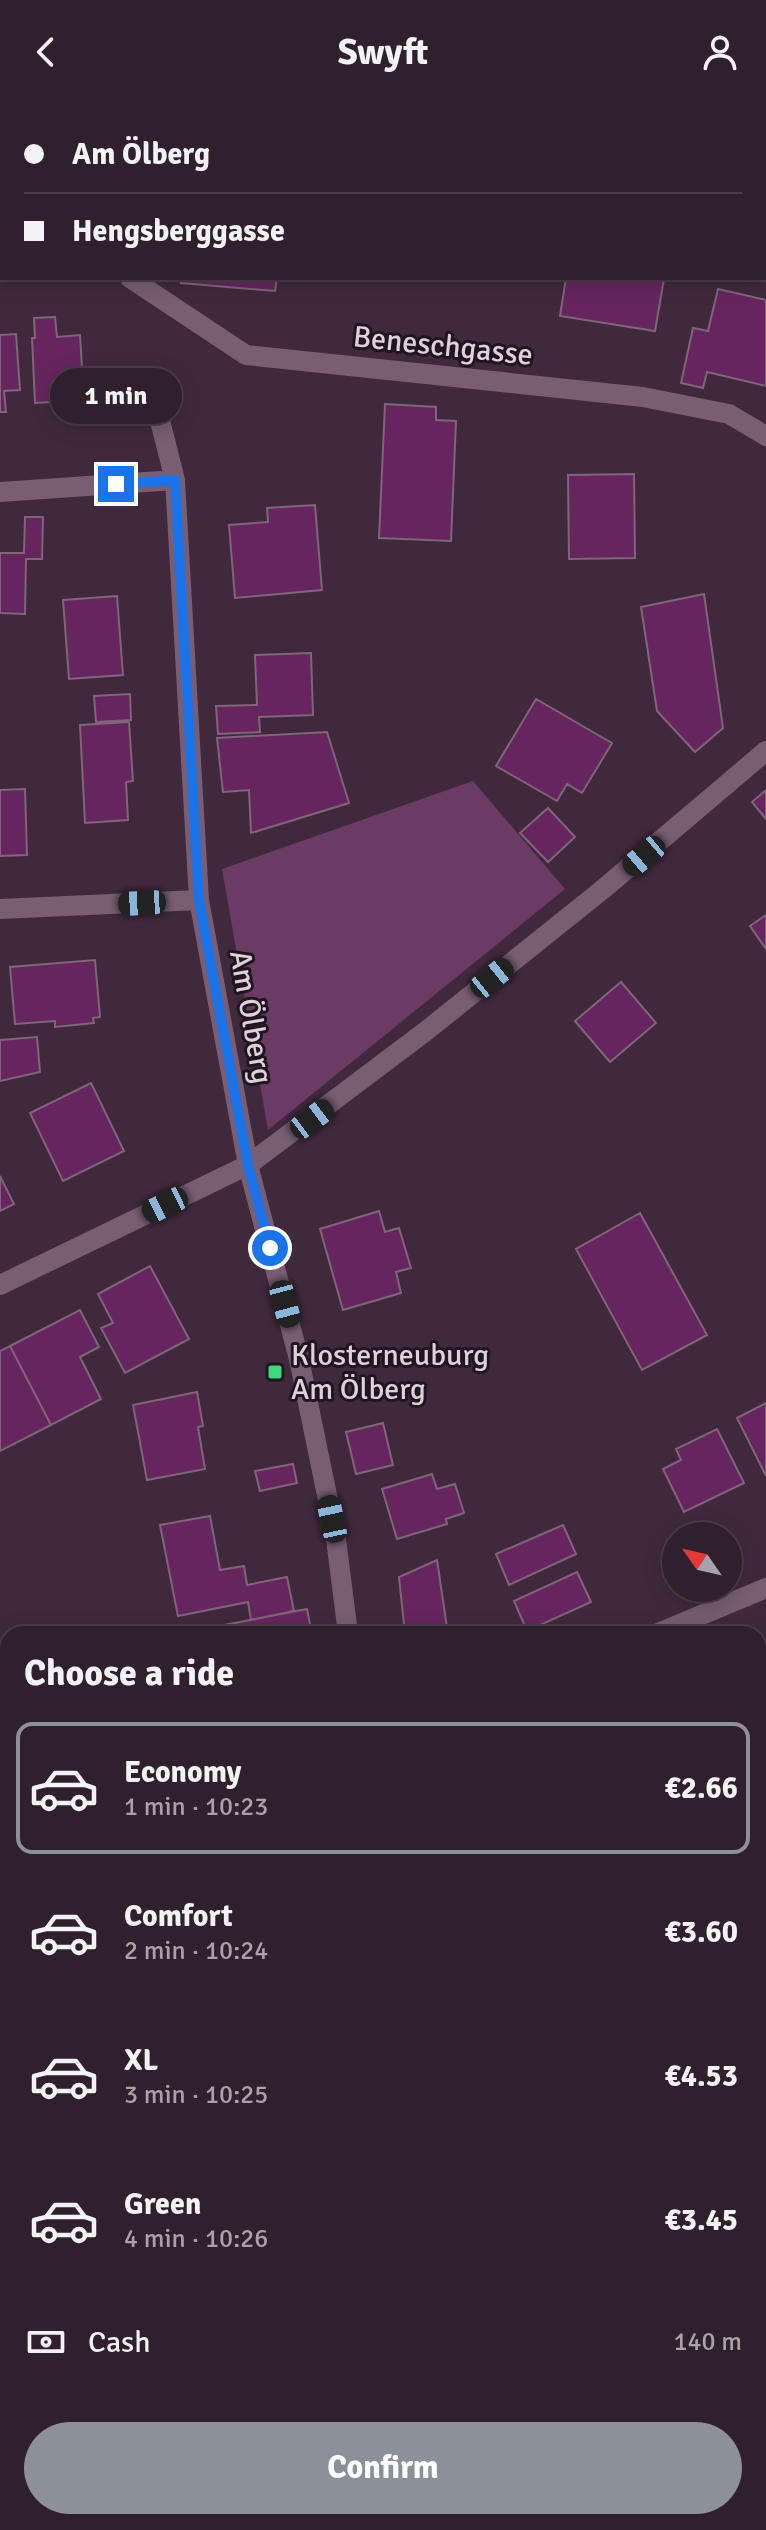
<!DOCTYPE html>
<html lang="en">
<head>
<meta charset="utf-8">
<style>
  body { margin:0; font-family:Signika,sans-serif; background:#3c2c39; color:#f1f3f6; height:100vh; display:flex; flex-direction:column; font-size:30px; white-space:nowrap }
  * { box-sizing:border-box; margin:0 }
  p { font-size:26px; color:#a8a2aa }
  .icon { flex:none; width:44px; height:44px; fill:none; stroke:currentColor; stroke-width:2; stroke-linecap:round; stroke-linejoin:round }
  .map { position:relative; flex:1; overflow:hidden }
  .side { position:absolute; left:0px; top:1522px; width:766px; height:904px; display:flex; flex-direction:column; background:#301f2d; border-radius:24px 24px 0 0; box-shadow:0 4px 20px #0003,0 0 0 2px #4b3d49 }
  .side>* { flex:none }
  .guide { position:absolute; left:0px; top:0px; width:766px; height:176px; box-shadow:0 4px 20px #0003,0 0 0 2px #4b3d49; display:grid; align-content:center; height:176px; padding:0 24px; background:#301f2d }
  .needle { width:52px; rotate:304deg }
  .tools { position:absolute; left:662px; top:1418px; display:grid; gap:16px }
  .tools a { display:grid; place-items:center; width:80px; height:80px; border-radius:50%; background:#301f2d; box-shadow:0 4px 20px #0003,0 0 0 2px #4b3d49; font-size:40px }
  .end { position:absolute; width:36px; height:36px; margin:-18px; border:10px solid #1a73e8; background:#fff; box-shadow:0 0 0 4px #fff }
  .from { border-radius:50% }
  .bubble { position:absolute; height:56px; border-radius:28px; background:#301f2d; box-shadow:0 4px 20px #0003,0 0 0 2px #4b3d49; font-size:26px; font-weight:700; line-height:56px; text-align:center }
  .car { position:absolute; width:24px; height:48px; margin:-24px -12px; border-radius:10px; box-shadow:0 0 6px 2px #0007; background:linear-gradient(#222 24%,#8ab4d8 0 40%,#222 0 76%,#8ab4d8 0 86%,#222 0) }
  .guide b { display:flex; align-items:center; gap:28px; height:76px; font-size:30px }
  .guide b+b { border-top:2px solid #4b3d49 }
  .guide i { width:20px; height:20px; background:#f1f3f6 }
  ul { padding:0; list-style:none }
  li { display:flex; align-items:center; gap:24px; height:132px; margin:0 16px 12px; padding:0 8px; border:4px solid transparent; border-radius:16px }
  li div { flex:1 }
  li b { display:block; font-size:30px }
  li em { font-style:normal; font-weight:700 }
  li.on { border-color:#8c9099 }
  li>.icon { width:72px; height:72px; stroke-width:1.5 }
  h2 { padding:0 24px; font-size:36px; line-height:96px }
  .pay { display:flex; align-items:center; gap:20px; height:88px; padding:0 24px; font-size:30px }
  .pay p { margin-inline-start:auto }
  .action { display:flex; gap:16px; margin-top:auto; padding:16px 24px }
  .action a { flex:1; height:92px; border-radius:48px; background:#8c9099; color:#fff; font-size:32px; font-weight:700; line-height:92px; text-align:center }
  header { display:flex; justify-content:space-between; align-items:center; height:104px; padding:0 24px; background:#301f2d; font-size:36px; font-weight:700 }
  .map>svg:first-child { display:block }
</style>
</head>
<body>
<header><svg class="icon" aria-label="back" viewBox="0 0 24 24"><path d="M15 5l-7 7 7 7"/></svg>Swyft<svg class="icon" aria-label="person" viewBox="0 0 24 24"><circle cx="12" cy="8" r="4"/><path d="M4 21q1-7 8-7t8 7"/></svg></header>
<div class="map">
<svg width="766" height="2426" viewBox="0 0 766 2426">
  <rect width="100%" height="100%" fill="#40293c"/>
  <path fill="#6c3b65" d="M473 677 565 785 268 1026 222 765Z
    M758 2138H766V2347H758Z"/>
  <path fill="#67255f" stroke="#7f647a" stroke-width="2" d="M0 0H82L2 2V26Z
    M181 174H277L275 187 181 179Z
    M566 174 664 175 655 227 560 212Z
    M718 185 766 196V282L707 268 703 284 681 279 693 224 708 227Z
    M55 213 57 233 80 231 84 296 35 299 32 234H35L34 214Z
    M16 230 20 286 4 287 6 308H0V231Z
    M385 300 436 303V316L456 317 451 437 379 434Z
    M634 370 635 454 569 455 568 371Z
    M315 401 322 486 235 494 229 421 268 418 267 404Z
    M25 413H43L42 455H26L25 510 0 509V449H24Z
    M704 490 723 624 695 648 657 607 641 503Z
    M117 492 123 571 69 575 63 496Z
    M311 549 313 611 259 613 260 628 218 630 216 602 257 601 255 551Z
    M130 590 131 616 96 618 94 592Z
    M536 595 612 639 582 689 567 680 557 697 496 662Z
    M129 618 133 677 126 678 128 716 85 719 80 621Z
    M327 628 349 699 251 729 249 686 223 688 217 634Z
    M25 685 27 751 0 752V686Z
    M766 686V715L752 698Z
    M548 704 575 733 548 758 520 729Z
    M766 811V845L750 822Z
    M95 856 100 913 93 914 94 919 55 923V917L15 920 10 863Z
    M621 878 656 919 610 958 575 917Z
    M37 933 40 968 0 977V936Z
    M91 979 124 1047 63 1077 30 1009Z
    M0 1072 14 1100 0 1107Z
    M379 1107 385 1128 399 1124 411 1164 396 1168 401 1189 343 1206 320 1125Z
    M640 1109 707 1231 642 1266 576 1145Z
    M150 1162 189 1235 125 1269 101 1224 113 1219 98 1190Z
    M80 1206 99 1243 80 1253 101 1295 51 1321 10 1242Z
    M10 1242 51 1321 0 1347V1247Z
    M197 1288 203 1322 198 1323 205 1365 147 1376 133 1301Z
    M766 1299V1372L737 1314Z
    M383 1319 393 1361 356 1370 346 1328Z
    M717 1325 744 1379 684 1408 663 1365 681 1356 676 1345Z
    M293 1360 297 1379 260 1387 255 1367Z
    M432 1370 437 1385 455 1380 464 1409 446 1415 447 1420 397 1435 382 1385Z
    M210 1412 220 1466 244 1462 247 1481 287 1473 294 1507 251 1516 248 1498 178 1512 160 1421Z
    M563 1421 576 1450 509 1481 496 1450Z
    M437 1456 448 1530H405L399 1473Z
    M577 1468 591 1498 527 1527 514 1497Z
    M307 1505 312 1530H188V1528Z
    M8 1793V1859L0 1861V1794Z
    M0 2355 8 2357V2385L0 2383Z
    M103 2418H138L135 2426H101Z
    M233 2418H257L282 2421 281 2426H232Z
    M613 2418H730V2426H613Z"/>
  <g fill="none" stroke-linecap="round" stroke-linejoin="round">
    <path stroke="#785d73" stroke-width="20" d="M0 82 2 84
      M130 174 246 251 643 293 729 310 766 332
      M155 297 175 376 199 796 248 1061 299 1255 328 1396 336 1435 348 1530
      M0 388 175 376
      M0 805 199 796
      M0 1181 248 1061 426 927 602 786 766 647
      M656 1530 766 1484
      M0 1738 8 1735
      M173 2426 176 2418"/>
  </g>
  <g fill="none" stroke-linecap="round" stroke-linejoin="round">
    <path stroke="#1a73e8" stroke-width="10" d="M116 380 175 376 199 796 248 1061 270 1144"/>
  </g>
  <rect fill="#3fd77d" stroke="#20161f" stroke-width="3" x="267" y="1260" width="16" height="16" rx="4"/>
  <g text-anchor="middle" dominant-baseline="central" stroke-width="6" stroke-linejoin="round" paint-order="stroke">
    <g font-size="30" fill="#e0d0dc" stroke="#20161f">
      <text transform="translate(443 242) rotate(6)">Beneschgasse</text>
      <text transform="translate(251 913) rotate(80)">Am Ölberg</text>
    </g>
    <g font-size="30" fill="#e0d0dc" stroke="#20161f" text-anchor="start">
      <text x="291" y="1251">Klosterneuburg<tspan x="291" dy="34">Am Ölberg</tspan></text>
    </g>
  </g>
</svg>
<div class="tools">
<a><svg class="needle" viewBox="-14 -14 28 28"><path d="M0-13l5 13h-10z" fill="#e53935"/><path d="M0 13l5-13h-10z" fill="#a8a2aa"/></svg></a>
</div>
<i class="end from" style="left:270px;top:1144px"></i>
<i class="end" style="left:116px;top:380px"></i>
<div class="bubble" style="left:50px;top:264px;width:132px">1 min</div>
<i class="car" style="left:644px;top:752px;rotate:230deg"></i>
<i class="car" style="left:142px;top:799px;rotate:267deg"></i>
<i class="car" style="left:492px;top:874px;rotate:51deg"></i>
<i class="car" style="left:312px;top:1015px;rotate:53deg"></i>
<i class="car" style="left:165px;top:1101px;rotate:244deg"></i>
<i class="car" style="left:285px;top:1200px;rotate:165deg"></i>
<i class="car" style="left:332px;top:1415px;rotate:348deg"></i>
<div class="guide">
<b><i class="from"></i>Am Ölberg</b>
<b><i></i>Hengsberggasse</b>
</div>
<section class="side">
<h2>Choose a ride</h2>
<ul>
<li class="on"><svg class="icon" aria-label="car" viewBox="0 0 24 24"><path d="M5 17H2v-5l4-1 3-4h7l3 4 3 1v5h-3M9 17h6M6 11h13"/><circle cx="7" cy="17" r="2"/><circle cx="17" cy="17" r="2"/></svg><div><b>Economy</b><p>1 min · 10:23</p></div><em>€2.66</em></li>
<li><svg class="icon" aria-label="car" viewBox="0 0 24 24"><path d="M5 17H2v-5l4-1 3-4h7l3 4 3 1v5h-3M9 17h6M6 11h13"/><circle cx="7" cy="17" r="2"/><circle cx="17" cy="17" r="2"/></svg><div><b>Comfort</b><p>2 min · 10:24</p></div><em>€3.60</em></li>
<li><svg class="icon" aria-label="car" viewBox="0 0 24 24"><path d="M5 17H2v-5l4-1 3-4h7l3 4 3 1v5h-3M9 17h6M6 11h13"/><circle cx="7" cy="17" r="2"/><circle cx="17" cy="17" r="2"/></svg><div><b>XL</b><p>3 min · 10:25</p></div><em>€4.53</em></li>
<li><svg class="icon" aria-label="car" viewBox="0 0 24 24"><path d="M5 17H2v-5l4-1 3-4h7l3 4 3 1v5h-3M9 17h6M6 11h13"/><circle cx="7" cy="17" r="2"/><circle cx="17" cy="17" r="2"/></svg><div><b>Green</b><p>4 min · 10:26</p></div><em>€3.45</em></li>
</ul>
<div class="pay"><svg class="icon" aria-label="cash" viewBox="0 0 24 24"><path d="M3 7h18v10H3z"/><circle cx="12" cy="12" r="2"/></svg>Cash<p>140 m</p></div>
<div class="action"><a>Confirm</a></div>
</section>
</div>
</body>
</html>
